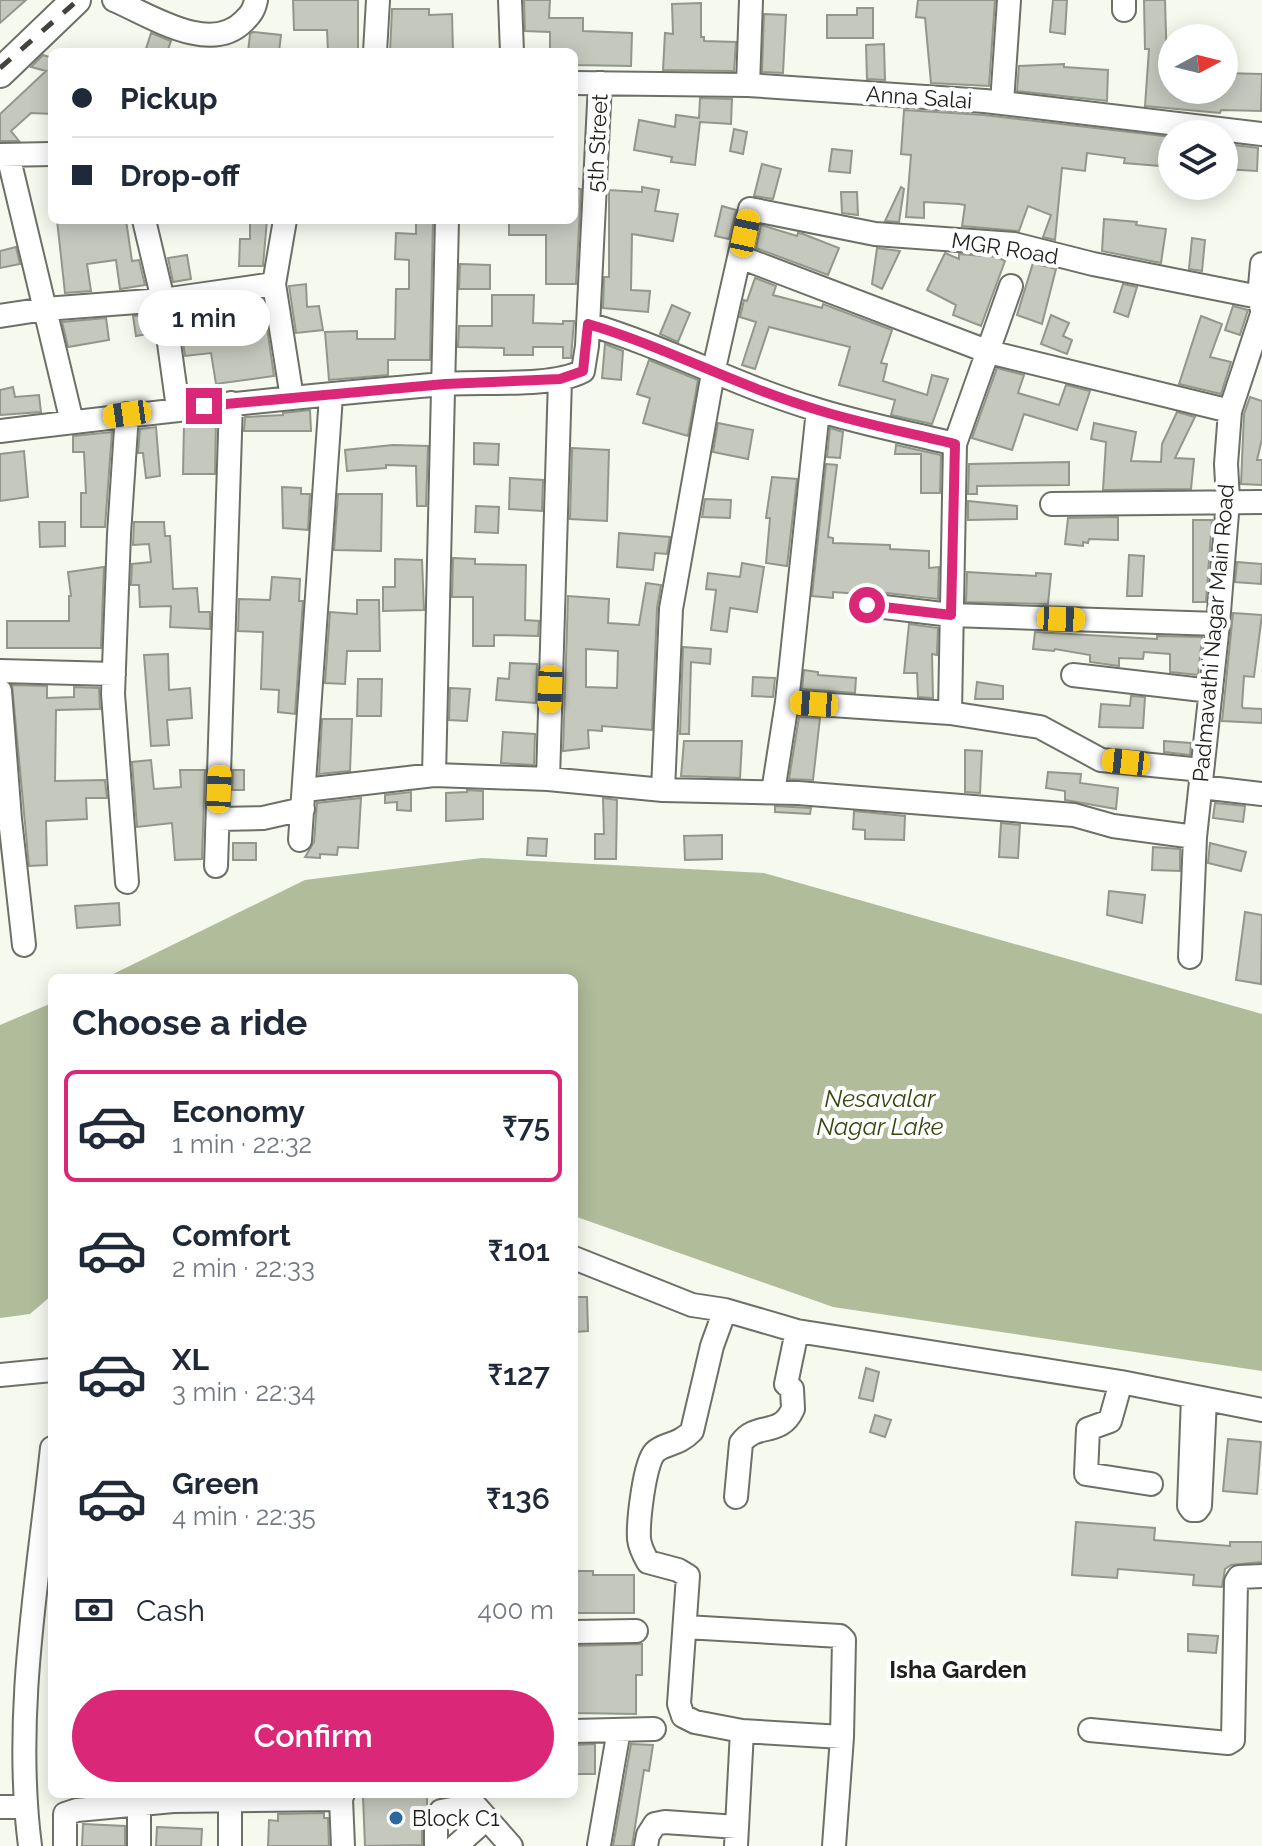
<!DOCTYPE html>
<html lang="en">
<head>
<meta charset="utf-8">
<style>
  body { margin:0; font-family:Raleway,sans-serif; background:#f6f6f7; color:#1f2937; height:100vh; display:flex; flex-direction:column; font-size:30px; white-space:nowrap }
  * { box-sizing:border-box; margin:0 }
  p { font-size:26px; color:#747a83 }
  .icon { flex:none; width:44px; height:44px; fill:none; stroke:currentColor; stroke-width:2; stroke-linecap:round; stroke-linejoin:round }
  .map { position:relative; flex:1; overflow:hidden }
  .details { position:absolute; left:48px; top:974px; width:530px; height:824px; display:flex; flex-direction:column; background:#fff; border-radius:12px; box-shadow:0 4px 20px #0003 }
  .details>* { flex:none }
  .banner { position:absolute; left:48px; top:48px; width:530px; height:176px; border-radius:12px; box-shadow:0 4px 20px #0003; display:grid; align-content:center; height:176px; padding:0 24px; background:#fff }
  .needle { width:52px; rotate:83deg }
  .fabs { position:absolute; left:1158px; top:24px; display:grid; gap:16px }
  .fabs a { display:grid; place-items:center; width:80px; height:80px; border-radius:50%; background:#fff; box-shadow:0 4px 20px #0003; font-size:40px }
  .end { position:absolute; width:36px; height:36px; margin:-18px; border:10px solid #db2777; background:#fff; box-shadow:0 0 0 4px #fff }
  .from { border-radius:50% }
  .bubble { position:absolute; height:56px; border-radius:28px; background:#fff; box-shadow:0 4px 20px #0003; font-size:26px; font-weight:600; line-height:56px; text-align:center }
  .car { position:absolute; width:24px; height:48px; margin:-24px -12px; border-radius:10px; box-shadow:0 0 6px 2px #0007; background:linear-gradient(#f5c518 24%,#345 0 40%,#f5c518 0 76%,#345 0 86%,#f5c518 0) }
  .banner b { display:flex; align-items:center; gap:28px; height:76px; font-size:30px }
  .banner b+b { border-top:2px solid #e0e1e3 }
  .banner i { width:20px; height:20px; background:#1f2937 }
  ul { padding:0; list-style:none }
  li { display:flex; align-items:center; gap:24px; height:112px; margin:0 16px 12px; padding:0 8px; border:4px solid transparent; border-radius:12px }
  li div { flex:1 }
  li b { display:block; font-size:30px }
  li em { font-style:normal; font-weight:600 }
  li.active { border-color:#db2777 }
  li>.icon { width:72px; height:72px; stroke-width:1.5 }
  h2 { padding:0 24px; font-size:36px; line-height:96px }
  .pay { display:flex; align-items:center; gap:20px; height:88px; padding:0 24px; font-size:30px }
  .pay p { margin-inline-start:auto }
  .button { display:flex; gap:16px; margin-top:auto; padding:16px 24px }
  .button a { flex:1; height:92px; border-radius:48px; background:#db2777; color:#fff; font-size:32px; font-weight:600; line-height:92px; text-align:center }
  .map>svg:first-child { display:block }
</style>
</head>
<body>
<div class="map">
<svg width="1262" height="1846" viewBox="0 0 1262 1846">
  <rect width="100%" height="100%" fill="#f5f9ee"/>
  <path fill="#b0bc9a" d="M482 858 764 873 1262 1014V1371L833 1307 574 1216V978H105L305 880Z
    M52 1003V1295L30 1314 0 1318V1025Z"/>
  <path fill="#c4c8bd" stroke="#92968b" stroke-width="2" fill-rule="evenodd" d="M0 0H26L0 23Z
    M293 0H358V52H328L327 30H294Z
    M524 0H550L549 18H583V31L632 33 631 66 574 65V52L550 49V32L525 31Z
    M918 0H995L989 86 931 83 925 18 916 17Z
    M1053 0H1067L1065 34 1050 32Z
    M1144 0H1165L1167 65H1172V90H1224V73L1262 74 1261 111 1221 110 1220 113 1145 106 1149 49H1145Z
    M701 3V37H704V41L736 42 734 71 663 70 665 33 673 34 672 4Z
    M857 8H873V38H827V15H857Z
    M392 9H429V15L452 14 453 52H390Z
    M764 14 786 15 783 73 762 72Z
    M253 32 281 35 279 52H248L250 34Z
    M151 33 171 41 167 52H145Z
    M884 44 885 80 867 79 866 45Z
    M43 55 52 58V114L31 113 11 131 19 141H0V114L46 71 31 67Z
    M1064 64V67L1108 70 1107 101 1017 91 1019 66Z
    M700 98 732 99 731 124 700 122 695 165 671 162 672 157 634 150 639 120 675 127 676 115 699 118Z
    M904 110 984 115 1172 137V167L1124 163 1125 158 1087 153 1085 171 1062 168 1055 240 1043 237 1051 215 1028 206 1019 231 962 226 965 205 959 204 924 202V218L906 217 911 155 901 154Z
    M734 129 747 132 743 154 730 151Z
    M1226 144 1258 148 1257 171 1224 169Z
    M832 149 852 151 850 173 829 171Z
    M762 164 781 169 773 199 754 196Z
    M642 187 659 190 655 211 678 214 673 241 632 234 631 290 650 291 648 312 603 308 604 277H609V190L642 192Z
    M901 187 904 189 899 222 885 221Z
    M574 188 581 189 576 284H546V235H509V220H574Z
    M841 192H857L858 215 842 213Z
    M722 206 736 210 729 239 715 236Z
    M1104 219 1137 222 1136 225 1166 229 1161 263 1102 251Z
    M57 220H126L132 261 139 260 145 285 120 289 116 260 87 264 91 291 65 293Z
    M250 220H267L263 266H239L240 239H250Z
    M416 220H433L430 360H388V375L329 380 325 332 357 331V339H395L396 289H409V260L395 259 396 233 416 234Z
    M761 225 797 236 798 233 803 234 839 248 828 275 756 248Z
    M1192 238 1205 240 1202 271 1189 269Z
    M16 247 20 264 0 268V251Z
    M877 248 900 251 882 289 872 284Z
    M945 253 959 259V254L997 257 1005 261 981 326 953 315 956 305 927 290Z
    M187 255 191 279 173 282 168 258Z
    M1033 263 1056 269 1042 324 1017 315Z
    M460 264 490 265V289H459Z
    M755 278 776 286 773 295 822 308 823 304 892 330 881 363 887 364 883 381 927 395 932 375 948 379 932 424 891 415 895 400 839 385 850 347 769 327 755 369 742 365 756 322 740 317 744 300 747 301Z
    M306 284 307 307 319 306 323 330 296 333 289 286Z
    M1123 284 1137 287 1128 317 1114 312Z
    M492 295H534L533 323 563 324V321H574L571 358H563V347H533V355H504V348L458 347 459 326H492Z
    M255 301 258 329 267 327 274 376 216 384 211 353 185 356 181 327 198 325 196 309Z
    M672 305 690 313 678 342 660 334Z
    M1233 306 1248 310 1240 335 1225 330Z
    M151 315 153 333 136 336 133 316Z
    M1051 315 1069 323 1063 336 1072 340 1067 354 1041 344Z
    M1201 316 1222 324 1210 357 1231 362 1221 394 1179 384Z
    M106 318 109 340 68 347 62 322Z
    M605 344 623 351 621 380 602 378Z
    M649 360 698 380 688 436 643 423 650 398 637 394Z
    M997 368 1024 375 1018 393 1059 405 1066 385 1090 391 1077 430 1024 414 1012 450 972 438Z
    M13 387 15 397 39 395 41 412 0 415V390Z
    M1250 397 1262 401V439L1257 460H1262V485L1241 484 1244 414Z
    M310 410 311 431H244L245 417 283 415V413Z
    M1177 412 1195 417 1175 458 1194 459 1191 489 1103 490 1106 442 1091 439 1094 423 1136 432 1131 461 1161 462 1162 444Z
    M216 420 215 474H183L184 424Z
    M718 423 753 430 748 459 713 452Z
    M156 427 160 476 146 478 143 453H138L140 429Z
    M830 428 843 432 840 458 827 457Z
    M112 432 105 527H81V493H86L84 452H73V436Z
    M474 443 499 444 498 465 474 464Z
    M393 445 428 446 426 506H417L416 466 386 465V468L347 471 345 450Z
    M896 445 941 455 940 493H921V454H895Z
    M572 448 609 450 607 521 570 519Z
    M24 451 28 497 0 501V454Z
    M1069 462V485L977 486V494H968L969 464Z
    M826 464 837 465 828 537 833 538V543L890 545V549L929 551V568L939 567 938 599 869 591 859 594 833 592V598L812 596Z
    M772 477 797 479 787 566 766 563 770 518H766Z
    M510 478 543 480 542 511 509 509Z
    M282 487 301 488V494H310L308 530 283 528Z
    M338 494H382L381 551 334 550Z
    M705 499 731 500 730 518 702 517Z
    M968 501 1017 506V519L968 520Z
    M476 506 499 507 498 533 475 532Z
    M1118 517V540L1089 539 1088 543 1083 542V546L1065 544 1068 518Z
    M1193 520H1212L1206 602H1193Z
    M39 522H65V546L40 547Z
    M134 522H164L165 536H170L173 589 197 588 199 612H210V629L170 627 171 606 140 607 139 585H131L132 564 151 562 149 544 133 545Z
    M619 533 670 537 667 554 655 553 653 570 617 567Z
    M1129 555 1144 556 1142 596H1127Z
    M453 558 475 559V564L526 565 525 620 539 621 538 636 494 635V646H473V597H452Z
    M395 559 422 560 424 610 383 611V587H395Z
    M1237 562 1262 564 1261 584 1235 582Z
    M742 563 764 567 757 612 730 608 727 632 711 630 716 590 706 589 708 573 740 577Z
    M104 567 101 648H7V621H69V596H71L68 572Z
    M967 572 1036 576V573L1051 574 1048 604 966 602Z
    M272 577 300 579 299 601H303L295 714 278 712 279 690 261 689 263 632 238 631 239 599 270 600Z
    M646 583 661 585 657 608 652 730 602 726V731L588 730 589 748 563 751 568 596 609 599 608 623 639 625ZM586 649 618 651 617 688 586 687Z
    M357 600H379L380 651H347L345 684 325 683 330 612 357 614Z
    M1233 613 1262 615 1254 677 1244 676 1242 706 1243 708 1262 709V723L1222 721Z
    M909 624 938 628 937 655 932 654 933 698 918 697 917 673H904Z
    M1035 632 1157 639V636L1202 637 1198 675 1170 672V654L1144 652 1143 659 1119 658V666L1090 662V655L1055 649 1054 651 1033 649Z
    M683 647 711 649 710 664 691 662 689 734H680Z
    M168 654 169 690 190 688 192 718 167 720 169 745 151 746 144 655Z
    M510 663 537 664 536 703 496 700 498 678 509 679Z
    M804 670 818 672V675L856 678 855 693 802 689Z
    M753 677 775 678 773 697 752 696Z
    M358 679H382L381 716H357Z
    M977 682 1003 686V699H975Z
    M12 685 47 686V698L74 697V687L99 688 100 709 56 710 55 781 105 780 107 798H86L87 819 46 821 47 865 29 866Z
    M450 688 470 689 467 721 449 720Z
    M1131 696 1145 697 1143 728 1099 727 1101 704 1130 706Z
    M799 717 820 718 813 780 789 779Z
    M322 719H352L350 771 319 774Z
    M503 732 535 734 534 765 501 763Z
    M684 741H742L740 778 681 776Z
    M1164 741 1191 743 1190 755 1164 752Z
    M965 750 982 751 980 793 965 792Z
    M151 760 154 789 181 787 180 770H205L202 859 175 860 172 823 137 827 132 762Z
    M233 770H244V790H232Z
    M1048 772 1081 774 1080 783 1118 788 1116 809 1065 800V791L1046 788Z
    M467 790 483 791V819L446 821V793L467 792Z
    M411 792V811L397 810V802L385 803V795Z
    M361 798 358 848 338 847 337 855 320 854V858L305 857 314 842 317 803Z
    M603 798 617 800 616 859H595V834H604Z
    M1215 803 1245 806 1243 822 1213 818Z
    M775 806 811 808 810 814 775 812Z
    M854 811 905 816 904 840 865 839V830L853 829Z
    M1001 823 1020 825 1018 858 999 857Z
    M722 835V859L685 860 684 836Z
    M528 838 547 839 546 856 527 855Z
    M233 843H256V860H233Z
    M1210 843 1246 852 1241 871 1208 863Z
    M1153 847 1180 849V871L1152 870Z
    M1109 891 1145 895 1142 923 1107 915Z
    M119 903 120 925 77 928 75 906Z
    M1245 912 1262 915 1261 984 1236 980Z
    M574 1297H587L588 1331 574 1332Z
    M866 1368 879 1372 873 1401 859 1398Z
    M875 1415 891 1420 885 1437 870 1432Z
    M1228 1439 1261 1442 1257 1494 1223 1491Z
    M1076 1522 1155 1528 1154 1540 1230 1546V1542H1262V1562L1231 1565 1225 1569 1222 1587 1193 1585 1194 1575 1118 1569 1117 1578 1072 1575Z
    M574 1571H593V1575H634V1613H574Z
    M1188 1634 1218 1636 1216 1653 1188 1651Z
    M642 1644V1675H636V1714L574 1713V1646Z
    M595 1744V1774H574V1745Z
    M631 1744 653 1745 649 1771 644 1770 632 1846H613Z
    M372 1794H427V1807L422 1821V1845L365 1846 363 1796Z
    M324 1813V1818H328L329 1846H268L269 1820 278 1821V1814Z
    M83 1824 125 1826V1846H82Z
    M157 1827 202 1829 201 1846H156Z"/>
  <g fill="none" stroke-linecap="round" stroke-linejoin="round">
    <defs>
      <path id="minor" d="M114 0C150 15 210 56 244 21 251 14 254 10 256 0
        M510 0 512 52
        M1124 0V10
        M375 52 378 0
        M574 83 748 85 985 101 1262 134
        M748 85 751 0
        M1002 103 1009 0
        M0 155 52 154
        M8 155 72 422
        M144 220 163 300 178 408
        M740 257 989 352 1230 411
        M274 284 292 398
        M1262 310 1259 297 1262 264
        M0 316 45 309 163 300 274 284 285 220
        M588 324C666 347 739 387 818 410 863 424 910 433 955 444
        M0 431C148 413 296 396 444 384 482 381 551 388 583 371L587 346 600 83
        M1052 504 1262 502
        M867 605 951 615 1218 624
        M0 671 114 674
        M1073 675 1211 691
        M0 691 10 819 24 945
        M787 702 950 713 1040 727 1101 760 1202 770
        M950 713 955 444 1011 286
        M434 775 447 220
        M548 779 560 379
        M1201 787 1262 794
        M305 790 434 775 548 779 663 790 798 793 1074 815 1113 826 1195 837
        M663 790 671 609 713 373 750 209 875 234 1014 244 1093 264 1259 297
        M773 792 787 702 818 410
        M218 819 263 818 303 809
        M300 840 331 396
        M216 866 231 403
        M127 882 113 694 119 534 127 414
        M1190 957 1195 837 1218 624 1228 501 1226 464 1230 411 1262 314
        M574 1258 692 1305 725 1310 797 1331 1121 1382 1262 1410
        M725 1310 712 1346 692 1431C678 1446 664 1443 655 1452 644 1463 638 1523 639 1539 640 1548 644 1555 648 1562L678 1570 688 1576 679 1704 683 1716 695 1722 742 1731 736 1846
        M0 1375 52 1370
        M1121 1382 1110 1421 1088 1429 1086 1474 1151 1484
        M1193 1397 1189 1506 1192 1510H1197L1200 1506 1205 1399
        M736 1497 741 1443C757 1421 780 1438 793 1409L792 1389 786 1384 797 1331
        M685 1627 840 1636 844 1640 842 1737 834 1846
        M574 1632 636 1631
        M1090 1730 1228 1743 1233 1740 1236 1582 1239 1577 1262 1576
        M574 1731 654 1729
        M742 1731 842 1737
        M465 1794 511 1846
        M341 1799 343 1846
        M0 1807H25
        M436 1845V1821L441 1811 457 1808 466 1815 476 1828
        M599 1845 619 1730
        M30 1846C13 1714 38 1579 52 1448
        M65 1846V1814L77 1810 173 1801 341 1799 343 1794
        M139 1846V1804
        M230 1846V1801
        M456 1846 485 1820
        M646 1846 648 1835 655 1824 665 1822 737 1827"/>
      <path id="major" d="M0 73 76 0"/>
    </defs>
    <use href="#minor" stroke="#6c7066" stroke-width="26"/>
    <use href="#major" stroke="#6c7066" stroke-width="32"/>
    <use href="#minor" stroke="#fff" stroke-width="22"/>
    <use href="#major" stroke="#fff" stroke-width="28"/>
    <path stroke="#41433d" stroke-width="5" stroke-dasharray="14 14" stroke-linecap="butt" d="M0 68 78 0"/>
  </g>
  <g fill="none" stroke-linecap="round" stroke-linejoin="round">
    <path stroke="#db2777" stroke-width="10" d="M204 406 445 384 560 379 583 371 588 324C666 347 739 387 818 410 863 424 910 433 955 444L951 615 867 605"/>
  </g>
  <circle fill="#2b6ba1" stroke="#fff" stroke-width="3" cx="396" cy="1818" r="8"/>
  <g text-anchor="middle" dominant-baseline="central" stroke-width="8" stroke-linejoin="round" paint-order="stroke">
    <g font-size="22" fill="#1e201b" stroke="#fff">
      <text transform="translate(919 97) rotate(4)">Anna Salai</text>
      <text transform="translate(597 143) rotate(-87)">5th Street</text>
      <text transform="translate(1005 248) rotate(9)">MGR Road</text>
      <text transform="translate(1213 633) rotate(-85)">Padmavathi Nagar Main Road</text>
    </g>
    <g font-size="22" fill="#1e201b" stroke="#fff" text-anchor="start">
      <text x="412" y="1818">Block C1</text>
    </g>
    <g font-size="24" font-style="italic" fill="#37450e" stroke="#fff">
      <text x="880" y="1098">Nesavalar<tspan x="880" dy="28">Nagar Lake</tspan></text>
    </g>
    <g font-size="24" font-weight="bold" fill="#1e201b" stroke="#fff">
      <text x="958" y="1669">Isha Garden</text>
    </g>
  </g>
</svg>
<div class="fabs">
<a><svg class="needle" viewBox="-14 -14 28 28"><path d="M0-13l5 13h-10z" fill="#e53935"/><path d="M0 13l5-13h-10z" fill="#747a83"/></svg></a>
<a><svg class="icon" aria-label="layers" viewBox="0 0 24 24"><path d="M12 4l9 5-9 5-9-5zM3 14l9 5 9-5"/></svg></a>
</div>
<i class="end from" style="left:867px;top:605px"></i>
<i class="end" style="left:204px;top:406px"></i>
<div class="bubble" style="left:138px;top:290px;width:132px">1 min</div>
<i class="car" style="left:745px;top:233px;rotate:12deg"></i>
<i class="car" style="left:127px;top:414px;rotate:262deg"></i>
<i class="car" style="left:1061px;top:619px;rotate:92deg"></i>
<i class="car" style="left:550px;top:689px;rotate:182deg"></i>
<i class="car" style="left:814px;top:704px;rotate:274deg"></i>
<i class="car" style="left:1126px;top:762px;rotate:276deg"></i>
<i class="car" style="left:219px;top:789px;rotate:2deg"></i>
<div class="banner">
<b><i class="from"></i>Pickup</b>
<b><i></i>Drop-off</b>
</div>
<section class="details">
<h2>Choose a ride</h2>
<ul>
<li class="active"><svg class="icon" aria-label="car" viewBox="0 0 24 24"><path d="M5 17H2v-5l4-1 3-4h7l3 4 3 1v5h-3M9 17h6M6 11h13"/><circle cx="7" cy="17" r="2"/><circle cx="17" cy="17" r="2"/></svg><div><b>Economy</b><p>1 min · 22:32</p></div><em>₹75</em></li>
<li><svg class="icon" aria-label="car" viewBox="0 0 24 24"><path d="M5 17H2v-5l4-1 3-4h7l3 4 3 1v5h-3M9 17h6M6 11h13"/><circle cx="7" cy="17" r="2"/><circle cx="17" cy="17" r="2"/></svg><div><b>Comfort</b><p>2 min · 22:33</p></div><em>₹101</em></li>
<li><svg class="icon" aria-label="car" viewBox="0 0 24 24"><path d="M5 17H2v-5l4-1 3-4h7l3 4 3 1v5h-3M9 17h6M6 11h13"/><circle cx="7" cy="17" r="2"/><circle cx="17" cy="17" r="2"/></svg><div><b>XL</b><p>3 min · 22:34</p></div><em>₹127</em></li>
<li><svg class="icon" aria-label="car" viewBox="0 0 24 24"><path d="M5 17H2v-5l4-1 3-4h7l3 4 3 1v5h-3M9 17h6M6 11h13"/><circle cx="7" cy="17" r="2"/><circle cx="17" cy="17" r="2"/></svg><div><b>Green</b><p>4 min · 22:35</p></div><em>₹136</em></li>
</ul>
<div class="pay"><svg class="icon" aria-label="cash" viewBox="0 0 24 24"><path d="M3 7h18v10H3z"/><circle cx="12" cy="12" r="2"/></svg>Cash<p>400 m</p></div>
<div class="button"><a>Confirm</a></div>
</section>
</div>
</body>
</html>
